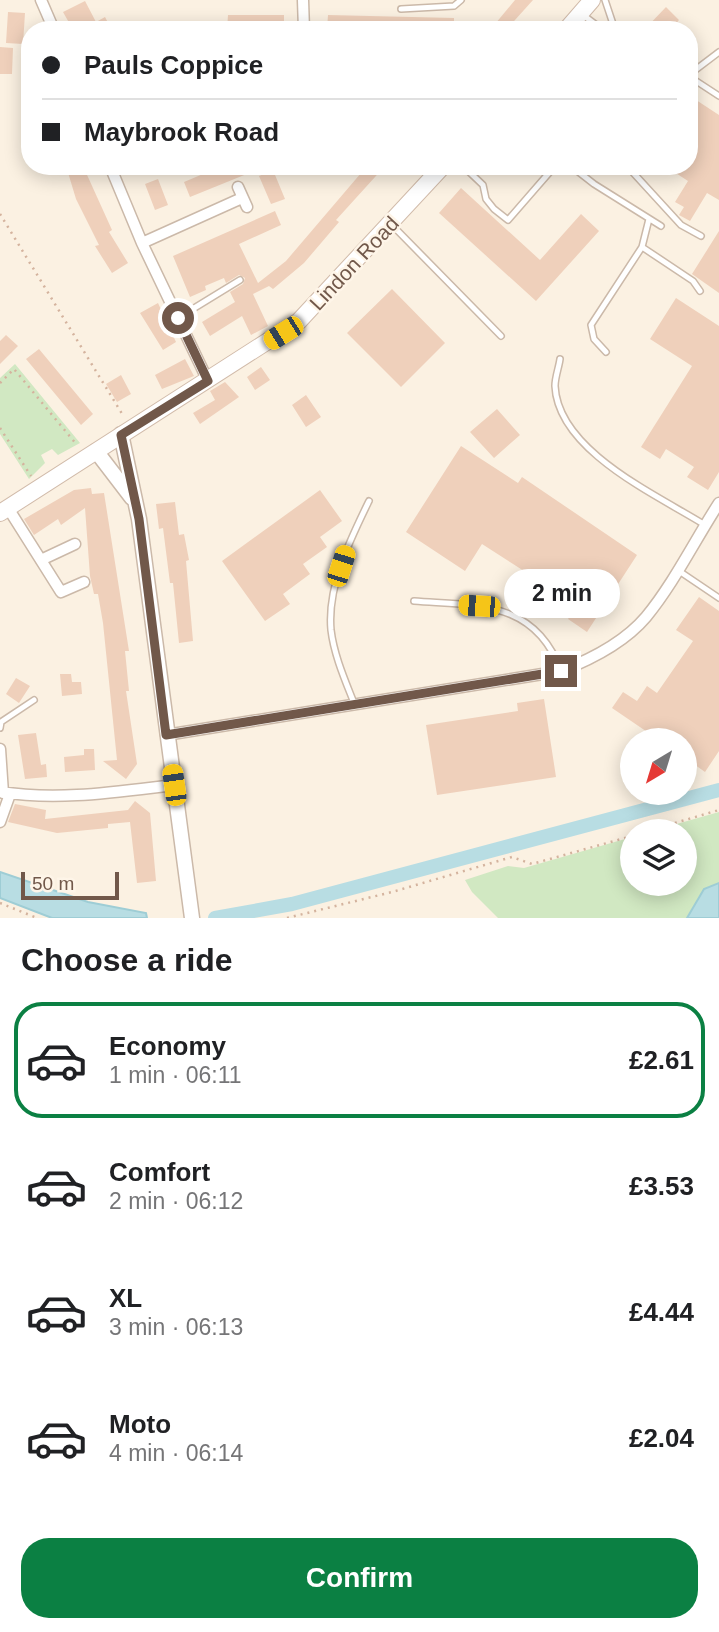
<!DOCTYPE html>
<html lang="en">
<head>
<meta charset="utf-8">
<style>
  body { margin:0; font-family:Arial,sans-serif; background:#f2f2f2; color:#202124; height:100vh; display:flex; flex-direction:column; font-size:26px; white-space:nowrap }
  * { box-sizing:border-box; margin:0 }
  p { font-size:23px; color:#757577 }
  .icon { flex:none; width:38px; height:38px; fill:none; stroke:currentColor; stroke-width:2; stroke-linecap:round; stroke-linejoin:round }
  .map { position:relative; height:918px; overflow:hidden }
  .side { display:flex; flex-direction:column; background:#fff; flex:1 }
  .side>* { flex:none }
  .banner { position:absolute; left:21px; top:21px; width:677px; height:154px; border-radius:28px; box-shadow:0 4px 18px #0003; display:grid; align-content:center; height:154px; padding:0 21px; background:#fff }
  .needle { width:46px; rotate:218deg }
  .tools { position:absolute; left:620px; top:728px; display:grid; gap:14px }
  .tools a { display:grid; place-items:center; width:77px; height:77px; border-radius:50%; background:#fff; box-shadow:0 4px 18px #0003; font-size:35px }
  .scale { position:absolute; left:21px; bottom:18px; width:98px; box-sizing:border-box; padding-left:7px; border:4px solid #71584a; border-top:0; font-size:19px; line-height:24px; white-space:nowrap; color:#71584a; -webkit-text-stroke:5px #fef5e8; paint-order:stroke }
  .end { position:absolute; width:32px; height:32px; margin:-16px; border:9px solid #71584a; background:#fff; box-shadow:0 0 0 4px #fff }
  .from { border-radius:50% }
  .bubble { position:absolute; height:49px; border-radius:24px; background:#fff; box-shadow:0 4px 18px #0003; font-size:23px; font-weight:700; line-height:49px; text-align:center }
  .car { position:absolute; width:21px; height:42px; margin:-21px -10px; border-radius:9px; box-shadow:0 0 5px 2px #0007; background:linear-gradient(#f5c518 24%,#345 0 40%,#f5c518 0 76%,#345 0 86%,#f5c518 0) }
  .banner b { display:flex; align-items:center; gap:24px; height:66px; font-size:26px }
  .banner b+b { border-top:2px solid #e0e0e0 }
  .banner i { width:18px; height:18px; background:#202124 }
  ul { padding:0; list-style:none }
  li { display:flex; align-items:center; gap:21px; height:116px; margin:0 14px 10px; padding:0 7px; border:4px solid transparent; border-radius:28px }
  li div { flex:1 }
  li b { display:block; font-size:26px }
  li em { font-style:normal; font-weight:700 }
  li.on { border-color:#0b8043 }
  li>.icon { width:63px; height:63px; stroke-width:1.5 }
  h2 { padding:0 21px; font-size:32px; line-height:84px }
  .button { display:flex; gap:14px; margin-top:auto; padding:14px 21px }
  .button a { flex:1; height:80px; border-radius:28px; background:#0b8043; color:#fff; font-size:28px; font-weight:700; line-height:80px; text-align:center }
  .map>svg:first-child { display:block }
</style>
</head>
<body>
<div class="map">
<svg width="719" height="918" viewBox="0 0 719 918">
  <rect width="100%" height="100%" fill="#fbf1e2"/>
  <path fill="#d1e8c2" d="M15 364 80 443 58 455 52 449 41 455 45 463 29 479 0 434V378Z
    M719 812V883L704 889 687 918H498L472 892 465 880 508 866 524 868 632 837V884H684V831H652Z"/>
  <path fill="#b8dde3" stroke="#9ecdd5" stroke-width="2" d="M0 872 88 902 146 913 147 918H52L0 898Z
    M719 883V918H687L704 889Z"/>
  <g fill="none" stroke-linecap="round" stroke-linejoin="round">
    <path stroke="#b8dde3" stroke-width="14" d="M215 918 292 904 719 790"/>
  </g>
  <path fill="#efd0bb" d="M515 0H533L506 30H490Z
    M85 1 96 22 105 17 112 30H81L86 27 83 22 72 28 63 12Z
    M666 7 679 20 670 30H644Z
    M8 12 25 13 23 44 6 43Z
    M228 15H284V29L227 30Z
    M328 15 454 18V29H327Z
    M0 47 13 48 12 74H0Z
    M690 96 719 115V200L707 193 690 221 679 215 684 207 675 202 688 181 665 166H690Z
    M66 166H83L112 230 109 232 128 263 112 273 95 246 99 245 76 199Z
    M222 166 264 167 190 197 184 182Z
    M367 166H385L336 220 339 222 304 263 273 289 269 286 253 294 268 326 251 335 242 316 210 336 202 322 235 302 230 292 243 284 245 278 239 275 226 283 224 278 205 286 206 290 190 297 173 256 275 211 281 225 239 244 258 283 286 261Z
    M273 170 285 199 271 204 259 176Z
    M158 179 168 205 155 210 145 184Z
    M461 188 540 260 581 214 599 231 536 301 439 213Z
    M719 231V293L692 274Z
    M392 289 445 343 401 387 347 333Z
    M676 298 719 326V472L708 490 687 477 694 467 666 449 660 459 641 447 692 366 650 339Z
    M158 303 176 342 163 350 140 313Z
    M6 335 18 346 0 364V341Z
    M39 349 93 414 81 425 26 359Z
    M185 359 194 376 162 389 155 375Z
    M261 367 270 380 255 390 247 377Z
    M121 375 131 394 117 402 106 384Z
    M225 382 239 397 200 424 193 413 215 400 210 391Z
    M306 395 321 417 306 427 292 405Z
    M497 409 520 435 494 458 470 432Z
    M461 446 518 483 522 477 637 555 587 632 568 619 577 605 482 544 465 571 406 532Z
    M91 488 92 494 104 493 129 651H125L129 691H126L137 764 126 779 103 761 117 760 103 623 98 594H94L90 576 85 508 61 525 58 519 34 535 24 519 74 490Z
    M320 490 342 521 320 537 327 547 303 564 310 574 283 594 290 604 265 621 222 561Z
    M175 502 179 535 184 534 189 560 186 561 193 641 179 643 173 583H170L163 528 159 529 156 504Z
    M699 597 719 611V751L705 772 684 757V740H659L612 708 623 692 637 701 647 686 657 693 693 641 676 630Z
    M60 674H71L72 682H81L82 694 62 696Z
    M16 678 30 686 19 703 6 694Z
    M544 699 556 777 437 795 426 725 518 711 517 703Z
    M36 733 41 765 46 764 47 777 25 779 18 735Z
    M84 749H94L95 770 65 772 64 757 84 755Z
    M135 801 150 813 156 881 137 883 130 822 108 824V828L57 833 8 822 15 804 46 810 45 819 128 810Z"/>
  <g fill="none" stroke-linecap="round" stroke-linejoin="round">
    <defs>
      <path id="service" d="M605 0 615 30
        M401 9 454 6 461 0
        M583 15 603 30
        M690 74 719 52
        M690 77 719 96
        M463 166 483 185 486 199 494 209 508 220 555 166
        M571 166 594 184 661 226
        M627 166 681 225 701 236
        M391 224 501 336
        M642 247 693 281 700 291
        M178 318 240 280
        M606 352 594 339 591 325 642 247 649 219
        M560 359C559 367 555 377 555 386 558 451 657 495 705 525
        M679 571 719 598
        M414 601C478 606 535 600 561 671
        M354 703C345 680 334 655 331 630 327 586 350 540 369 501
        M0 728 1 722 34 700"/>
      <path id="minor" d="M41 0 54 30
        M303 0 304 30
        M110 166 142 243 208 381
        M238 187 247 207
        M142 243 242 198
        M8 508 61 592 84 582
        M43 559 75 544
        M166 735 561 671C592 659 624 643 646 617 674 583 695 540 719 503
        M0 749 3 793
        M0 792C59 801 115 792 174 785
        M0 822 10 794"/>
      <path id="tertiary" d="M121 434 139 519 192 918
        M96 451 132 498"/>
      <path id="secondary" d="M566 30 592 0
        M0 513 299 321 443 166"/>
    </defs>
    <use href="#service" stroke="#cbb9a9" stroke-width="8"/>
    <use href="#minor" stroke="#cbb9a9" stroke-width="13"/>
    <use href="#tertiary" stroke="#cbb9a9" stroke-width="17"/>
    <use href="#secondary" stroke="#d1bbaa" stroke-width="18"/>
    <path stroke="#d4b39e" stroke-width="2.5" stroke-dasharray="2 5" stroke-linecap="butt" d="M0 214 124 417
      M0 383 14 369 77 445
      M0 428 31 476
      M648 831 719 810
      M0 903 37 918
      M287 918 392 892 512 857 532 864 632 836"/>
    <use href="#service" stroke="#fff" stroke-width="5"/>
    <use href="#minor" stroke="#fff" stroke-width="10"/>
    <use href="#tertiary" stroke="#fff" stroke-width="14"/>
    <use href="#secondary" stroke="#fff" stroke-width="16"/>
  </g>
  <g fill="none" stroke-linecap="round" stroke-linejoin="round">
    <path stroke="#71584a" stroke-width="9" d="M178 318 208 381 121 435 139 519 166 735 561 671"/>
  </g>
  <g text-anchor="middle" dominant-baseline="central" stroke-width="5" stroke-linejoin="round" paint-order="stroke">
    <g font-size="21" fill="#71584a" stroke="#fef5e8">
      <text transform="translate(354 263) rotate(-47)">Lindon Road</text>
    </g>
  </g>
</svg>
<div class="tools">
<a><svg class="needle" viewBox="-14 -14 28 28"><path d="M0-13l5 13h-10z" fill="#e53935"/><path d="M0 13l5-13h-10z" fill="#757577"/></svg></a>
<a><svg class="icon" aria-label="layers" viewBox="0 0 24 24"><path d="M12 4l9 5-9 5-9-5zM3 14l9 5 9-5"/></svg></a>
</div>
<div class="scale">50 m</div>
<i class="end from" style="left:178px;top:318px"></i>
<i class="end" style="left:561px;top:671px"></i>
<div class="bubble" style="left:504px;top:569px;width:116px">2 min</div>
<i class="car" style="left:283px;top:333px;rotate:238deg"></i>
<i class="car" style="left:341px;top:566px;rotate:18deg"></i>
<i class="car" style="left:479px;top:606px;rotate:274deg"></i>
<i class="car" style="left:174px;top:785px;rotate:352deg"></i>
<div class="banner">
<b><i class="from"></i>Pauls Coppice</b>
<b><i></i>Maybrook Road</b>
</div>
</div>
<section class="side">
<h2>Choose a ride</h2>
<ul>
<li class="on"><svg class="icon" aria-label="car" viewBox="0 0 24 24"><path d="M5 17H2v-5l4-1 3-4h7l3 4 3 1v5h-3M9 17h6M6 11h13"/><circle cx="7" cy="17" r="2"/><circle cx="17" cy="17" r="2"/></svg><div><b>Economy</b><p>1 min · 06:11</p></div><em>£2.61</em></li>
<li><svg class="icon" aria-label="car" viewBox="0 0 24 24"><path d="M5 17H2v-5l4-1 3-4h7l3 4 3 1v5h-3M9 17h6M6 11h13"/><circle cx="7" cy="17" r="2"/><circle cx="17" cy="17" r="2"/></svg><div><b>Comfort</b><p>2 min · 06:12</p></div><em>£3.53</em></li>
<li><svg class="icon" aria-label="car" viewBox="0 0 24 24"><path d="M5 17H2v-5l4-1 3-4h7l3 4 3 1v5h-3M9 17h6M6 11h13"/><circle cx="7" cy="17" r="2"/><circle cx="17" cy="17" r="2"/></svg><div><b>XL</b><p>3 min · 06:13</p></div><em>£4.44</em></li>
<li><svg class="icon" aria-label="car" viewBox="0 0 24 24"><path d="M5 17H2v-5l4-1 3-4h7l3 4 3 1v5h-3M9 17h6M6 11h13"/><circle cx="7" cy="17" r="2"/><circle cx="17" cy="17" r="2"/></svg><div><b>Moto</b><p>4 min · 06:14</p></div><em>£2.04</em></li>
</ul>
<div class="button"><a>Confirm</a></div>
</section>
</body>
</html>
